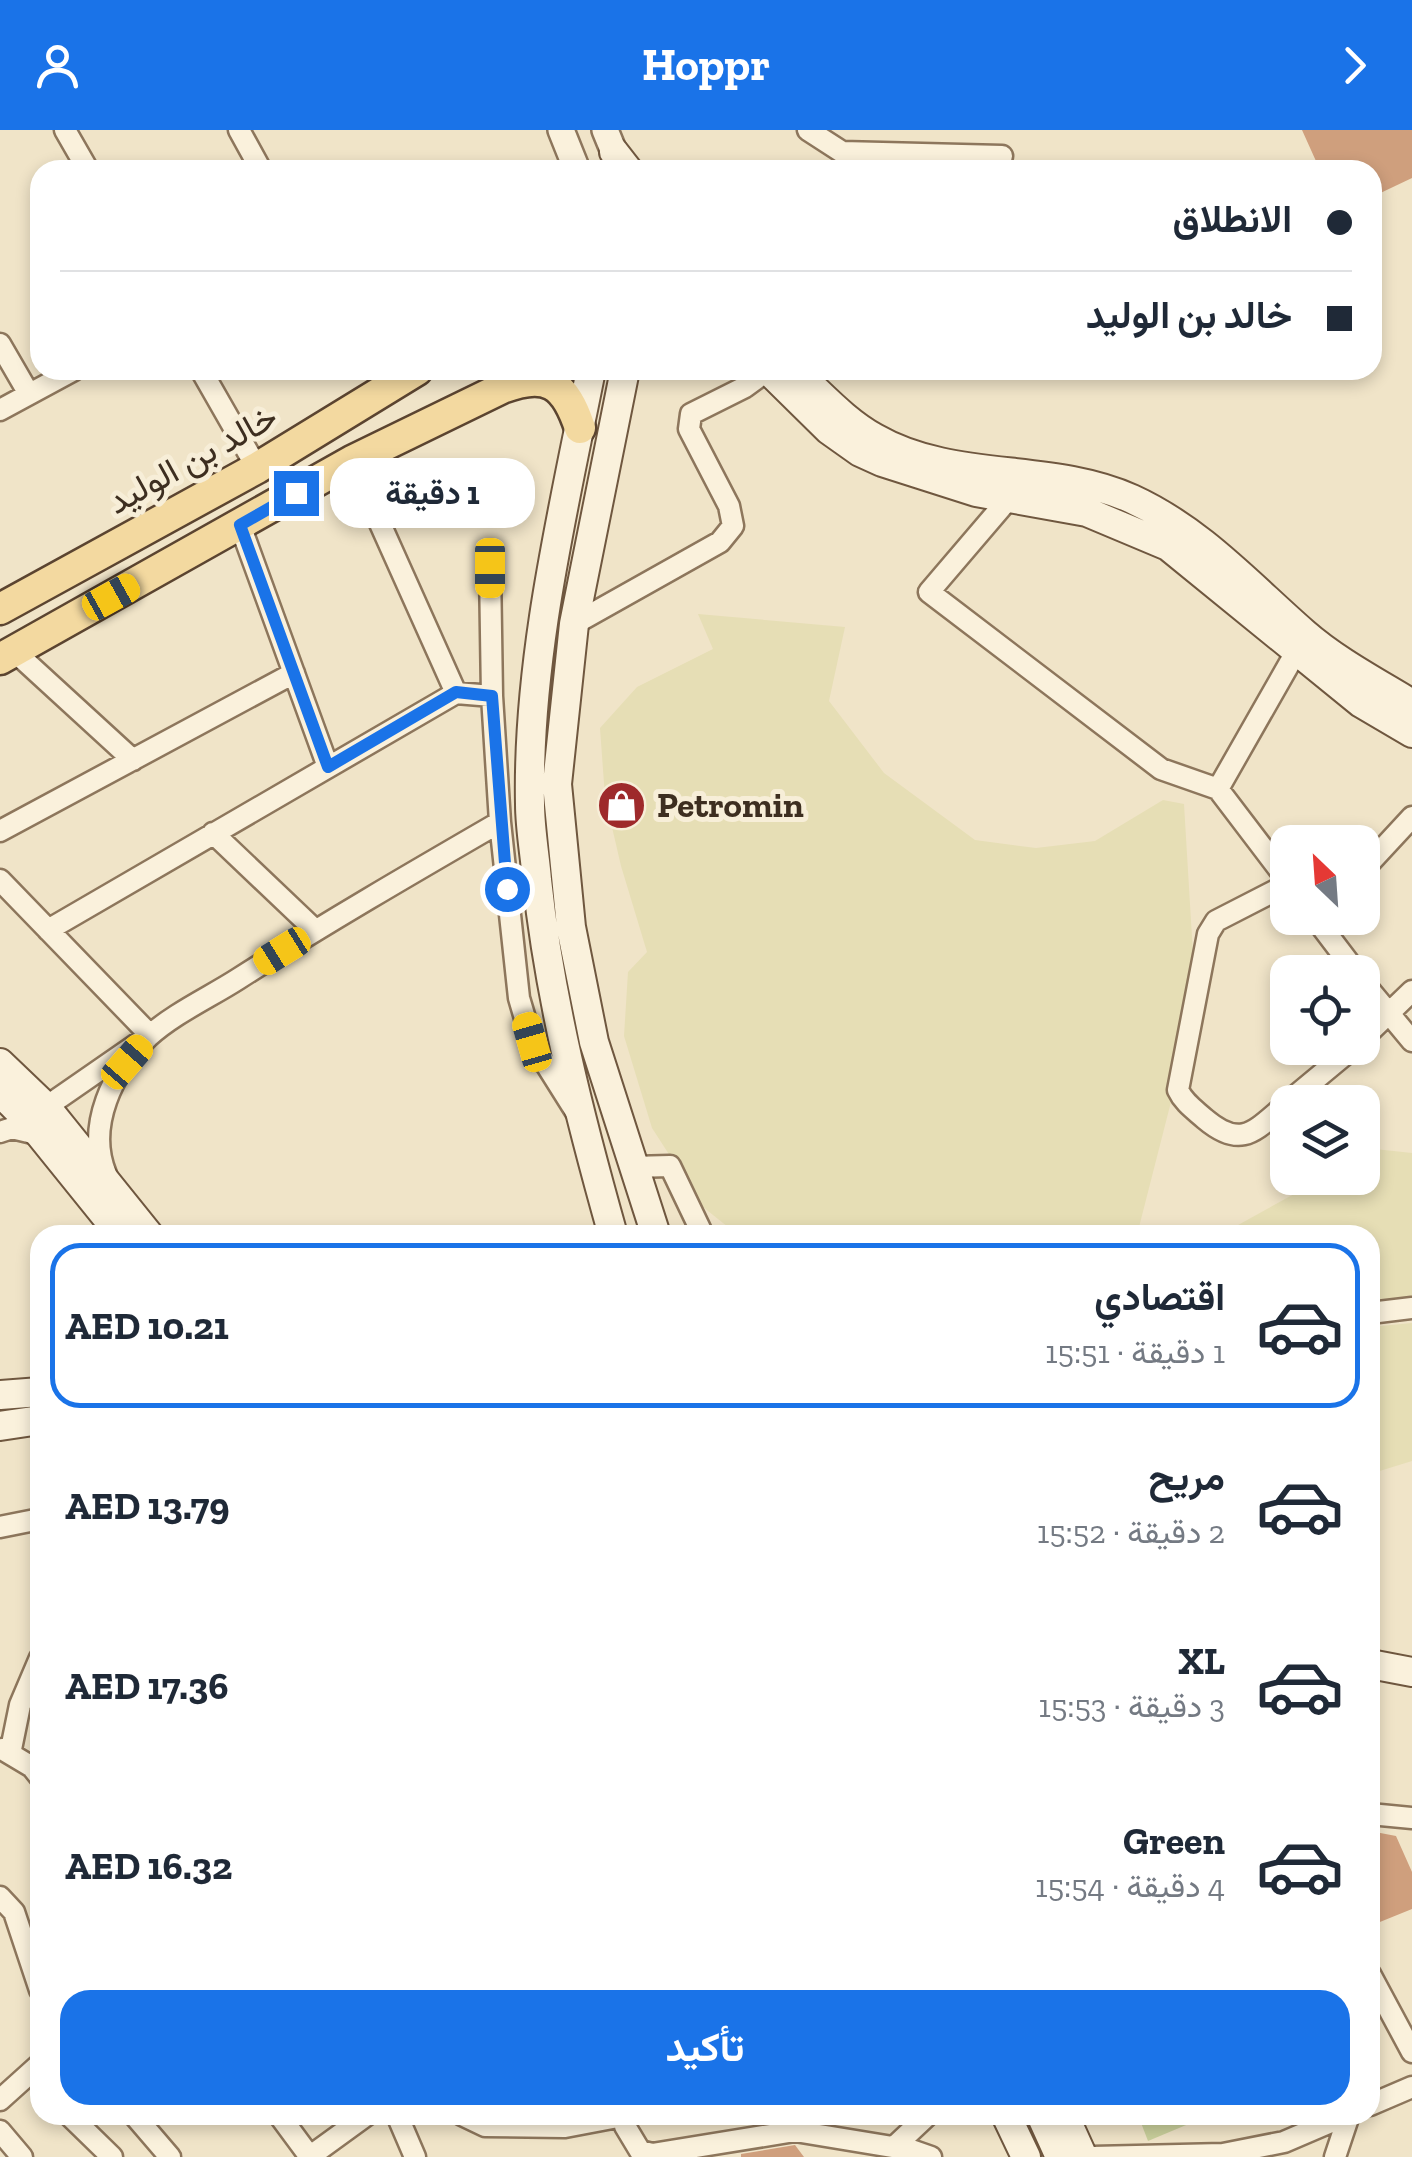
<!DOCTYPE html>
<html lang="ar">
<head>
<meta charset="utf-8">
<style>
  body { margin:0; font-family:"Zilla Slab",Vazirmatn,serif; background:#f6f6f7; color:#1f2937; direction:rtl; height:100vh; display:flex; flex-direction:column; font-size:38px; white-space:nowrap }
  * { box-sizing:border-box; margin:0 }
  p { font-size:32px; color:#747a83 }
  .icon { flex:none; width:55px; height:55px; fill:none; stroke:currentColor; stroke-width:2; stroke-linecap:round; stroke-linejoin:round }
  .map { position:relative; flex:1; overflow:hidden; direction:ltr }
  .panel { position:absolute; left:30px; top:1095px; width:1350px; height:900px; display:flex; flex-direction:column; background:#fff; border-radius:30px; box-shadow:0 5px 15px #0003; direction:rtl }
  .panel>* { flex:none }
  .top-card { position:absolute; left:30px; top:30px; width:1352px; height:220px; border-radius:30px; box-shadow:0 5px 15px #0003; direction:rtl; display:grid; align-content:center; height:220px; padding:0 30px; background:#fff }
  .needle { width:65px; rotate:335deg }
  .tools { position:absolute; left:1270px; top:695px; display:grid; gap:20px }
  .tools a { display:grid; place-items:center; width:110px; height:110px; border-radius:20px; background:#fff; box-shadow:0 5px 15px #0003; font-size:50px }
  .end { position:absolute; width:45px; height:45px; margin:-22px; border:12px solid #1a73e8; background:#fff; box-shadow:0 0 0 5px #fff }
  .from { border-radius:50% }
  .bubble { position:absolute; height:70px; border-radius:30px; background:#fff; box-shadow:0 5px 15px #0003; font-size:32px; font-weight:700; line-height:70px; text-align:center; direction:rtl }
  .car { position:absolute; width:30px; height:60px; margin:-30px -15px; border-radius:12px; box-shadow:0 0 8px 2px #0007; background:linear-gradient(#f5c518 24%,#345 0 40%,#f5c518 0 76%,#345 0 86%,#f5c518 0) }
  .top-card b { display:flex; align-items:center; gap:35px; height:95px; font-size:38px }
  .top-card b+b { border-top:2px solid #e0e1e3 }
  .top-card i { width:25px; height:25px; background:#1f2937 }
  ul { padding:18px 0 0; list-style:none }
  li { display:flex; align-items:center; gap:30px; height:165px; margin:0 20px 15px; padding:0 10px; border:5px solid transparent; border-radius:30px }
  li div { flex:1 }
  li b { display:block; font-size:38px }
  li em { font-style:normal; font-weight:700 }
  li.active { border-color:#1a73e8 }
  li>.icon { width:90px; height:90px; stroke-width:1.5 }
  .cta { display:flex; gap:20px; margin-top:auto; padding:20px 30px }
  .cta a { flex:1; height:115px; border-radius:30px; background:#1a73e8; color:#fff; font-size:40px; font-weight:700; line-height:115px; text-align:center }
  header { display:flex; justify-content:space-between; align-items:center; height:130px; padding:0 30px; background:#1a73e8; color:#fff; font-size:45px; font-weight:700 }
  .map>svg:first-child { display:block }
</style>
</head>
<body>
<header><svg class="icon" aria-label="forward" viewBox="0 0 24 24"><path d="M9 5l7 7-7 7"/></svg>Hoppr<svg class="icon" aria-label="person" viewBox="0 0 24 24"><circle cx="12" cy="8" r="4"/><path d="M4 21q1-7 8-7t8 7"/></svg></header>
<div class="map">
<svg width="1412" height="2027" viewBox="0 0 1412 2027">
  <rect width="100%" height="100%" fill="#f0e4c8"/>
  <path fill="#e6deb5" d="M698 484 845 497 829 571 884 643 975 710 1036 718 1095 711 1163 670 1184 674 1196 874 1137 1105H738L703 1077 652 998 624 906 628 842 647 822 621 736 605 667 600 598 637 557 713 519Z
    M1375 1019 1412 1023V1168L1370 1173V1105H1220L1323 1048H1362L1363 1026Z
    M1412 1193V1331L1370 1344V1197Z"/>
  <path fill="#c9cf9b" d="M1138 1985H1210L1148 2011Z"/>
  <path fill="#cf9f7d" d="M1302 0H1412V48L1372 67V40H1320Z
    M1370 1701 1396 1706 1412 1742V1779L1370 1796Z
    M795 2015 804 2027H741V2024Z"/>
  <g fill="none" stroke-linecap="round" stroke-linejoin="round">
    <defs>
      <path id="minor" d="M65 0 88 40
        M239 0 261 40
        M808 0 842 22 1002 26
        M0 214 29 264
        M201 240 257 338
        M0 280 74 240
        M352 331 456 563
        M1011 366 929 462 1161 639 1218 659
        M240 395 328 637
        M490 438 492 566
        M574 494 720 412 733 396 729 376 689 299 691 284 745 257 768 240
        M14 521 133 630
        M0 701 294 543
        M213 703 315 800
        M1362 741 1412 687
        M0 750 150 905 46 977
        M1288 751 1218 659 1296 522
        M1288 754 1216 791 1208 804 1178 960C1184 973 1195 980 1205 989 1243 1021 1256 999 1288 973
        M1315 788 1356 842
        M48 800 456 563 492 566 500 692
        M1362 851 1412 911
        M1362 909 1412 861
        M1288 972 1353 918
        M0 1002 12 998 41 1005
        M632 1037 670 1036 703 1105
        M106 1044C86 996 113 941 148 907 173 884 210 867 238 849 324 794 412 743 500 692L519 868 532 912 576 982
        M1370 1183 1412 1178
        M0 1397 40 1389
        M2 1619 32 1637 40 1647
        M10 1624 20 1575 40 1528
        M1370 1684 1412 1688
        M0 1767 14 1782 40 1860
        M1370 1844 1412 1922
        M0 1970 40 1934
        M1370 1975 1412 1957
        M69 1985 112 2027
        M134 1985 170 2027
        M279 1985 310 2027
        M397 1985 415 2027
        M462 1985 485 1996 565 1997 623 1986
        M623 1985 625 1996 640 2021 652 2024 795 2001 911 2020 931 2027
        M0 2001 22 2027
        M894 2017 928 1985
        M309 2027 367 1985
        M1093 2027 1223 2024 1284 2012 1347 1985
        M1335 2027 1349 1985"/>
      <path id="tertiary" d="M561 0 577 40
        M605 0 614 22"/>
      <path id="secondary" d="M614 22 628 40
        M591 240C563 381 527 530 530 674 530 699 535 725 537 750 550 871 580 988 613 1105
        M625 240 574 494 557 654 571 797 594 912 656 1105
        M768 240 829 300 860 322 882 332 976 362 1087 382 1168 416 1361 573 1412 603
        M794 240C820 263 844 291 875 308 953 353 1050 332 1132 369 1200 400 1249 455 1304 503 1336 531 1376 552 1412 574
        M0 933 46 977 149 1105
        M0 962 29 991 121 1105
        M0 1265 40 1262
        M0 1296 40 1290
        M1370 1534 1412 1542
        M1006 1985 1026 2027
        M1041 1985 1060 2027
        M1064 1985 1083 2027"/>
      <path id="primary" d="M0 479 257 338 417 240
        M0 529 352 331 502 258C547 241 565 253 580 298"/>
    </defs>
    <use href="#minor" stroke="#8d765c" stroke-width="25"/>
    <use href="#tertiary" stroke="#8d765c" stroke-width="30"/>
    <use href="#secondary" stroke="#6f573f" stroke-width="32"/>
    <use href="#primary" stroke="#5b4430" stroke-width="35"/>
    <use href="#minor" stroke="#faf1dc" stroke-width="20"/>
    <use href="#tertiary" stroke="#faf1dc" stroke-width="25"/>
    <use href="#secondary" stroke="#faf1dc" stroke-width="28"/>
    <use href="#primary" stroke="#f3d9a0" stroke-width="30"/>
  </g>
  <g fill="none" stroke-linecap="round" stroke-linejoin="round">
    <path stroke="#1a73e8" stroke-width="12" d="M296 363 240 395 328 637 456 562 492 566 507 759"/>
  </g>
  <defs>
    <symbol id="shop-disc" viewBox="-11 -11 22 22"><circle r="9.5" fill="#9e2a2b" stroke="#f7eed8"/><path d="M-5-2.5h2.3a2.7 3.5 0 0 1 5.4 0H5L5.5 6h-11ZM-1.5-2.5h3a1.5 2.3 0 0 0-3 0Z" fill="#fff"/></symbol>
  </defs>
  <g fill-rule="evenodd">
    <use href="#shop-disc" x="594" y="648" width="55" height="55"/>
  </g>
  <g text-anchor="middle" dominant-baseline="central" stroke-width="10" stroke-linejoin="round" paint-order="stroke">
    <g font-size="35" fill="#3d2e20" stroke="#f7eed8">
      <text transform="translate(192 329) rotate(-29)">خالد بن الوليد</text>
    </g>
    <g font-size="35" font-weight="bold" fill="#3d2e20" stroke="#f7eed8" text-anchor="start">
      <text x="657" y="675">Petromin</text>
    </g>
  </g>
</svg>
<div class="tools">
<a><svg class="needle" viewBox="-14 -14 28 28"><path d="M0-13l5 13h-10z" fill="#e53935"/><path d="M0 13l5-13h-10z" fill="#747a83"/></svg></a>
<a><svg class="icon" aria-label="locate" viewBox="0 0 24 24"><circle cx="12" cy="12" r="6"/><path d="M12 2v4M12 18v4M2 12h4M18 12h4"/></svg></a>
<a><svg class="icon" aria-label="layers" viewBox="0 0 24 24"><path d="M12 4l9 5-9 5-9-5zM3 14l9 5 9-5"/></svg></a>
</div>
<i class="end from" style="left:507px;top:759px"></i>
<i class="end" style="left:296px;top:363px"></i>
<div class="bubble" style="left:330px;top:328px;width:205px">1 دقيقة</div>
<i class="car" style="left:490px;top:438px;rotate:180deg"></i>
<i class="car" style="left:111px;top:467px;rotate:61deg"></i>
<i class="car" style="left:282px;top:821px;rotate:238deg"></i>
<i class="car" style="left:532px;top:912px;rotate:344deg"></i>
<i class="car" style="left:127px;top:932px;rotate:41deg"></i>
<div class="top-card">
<b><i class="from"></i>الانطلاق</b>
<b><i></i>خالد بن الوليد</b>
</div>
<section class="panel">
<ul>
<li class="active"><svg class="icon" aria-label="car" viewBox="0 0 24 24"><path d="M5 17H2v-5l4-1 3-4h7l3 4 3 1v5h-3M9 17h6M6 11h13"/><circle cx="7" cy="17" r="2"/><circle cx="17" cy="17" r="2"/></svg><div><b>اقتصادي</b><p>1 دقيقة · 15:51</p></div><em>AED 10.21</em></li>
<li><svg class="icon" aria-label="car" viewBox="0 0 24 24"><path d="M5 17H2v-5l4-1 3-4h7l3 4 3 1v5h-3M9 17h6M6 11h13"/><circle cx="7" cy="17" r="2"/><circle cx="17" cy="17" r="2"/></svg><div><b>مريح</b><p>2 دقيقة · 15:52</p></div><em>AED 13.79</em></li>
<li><svg class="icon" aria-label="car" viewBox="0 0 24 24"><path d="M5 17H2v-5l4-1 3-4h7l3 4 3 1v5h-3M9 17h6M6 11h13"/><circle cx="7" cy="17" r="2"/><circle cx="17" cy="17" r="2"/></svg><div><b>XL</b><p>3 دقيقة · 15:53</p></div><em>AED 17.36</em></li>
<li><svg class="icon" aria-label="car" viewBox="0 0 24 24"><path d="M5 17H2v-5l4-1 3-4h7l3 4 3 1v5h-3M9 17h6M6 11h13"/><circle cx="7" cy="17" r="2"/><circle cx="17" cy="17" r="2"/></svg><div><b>Green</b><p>4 دقيقة · 15:54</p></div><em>AED 16.32</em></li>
</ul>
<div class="cta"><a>تأكيد</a></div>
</section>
</div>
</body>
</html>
